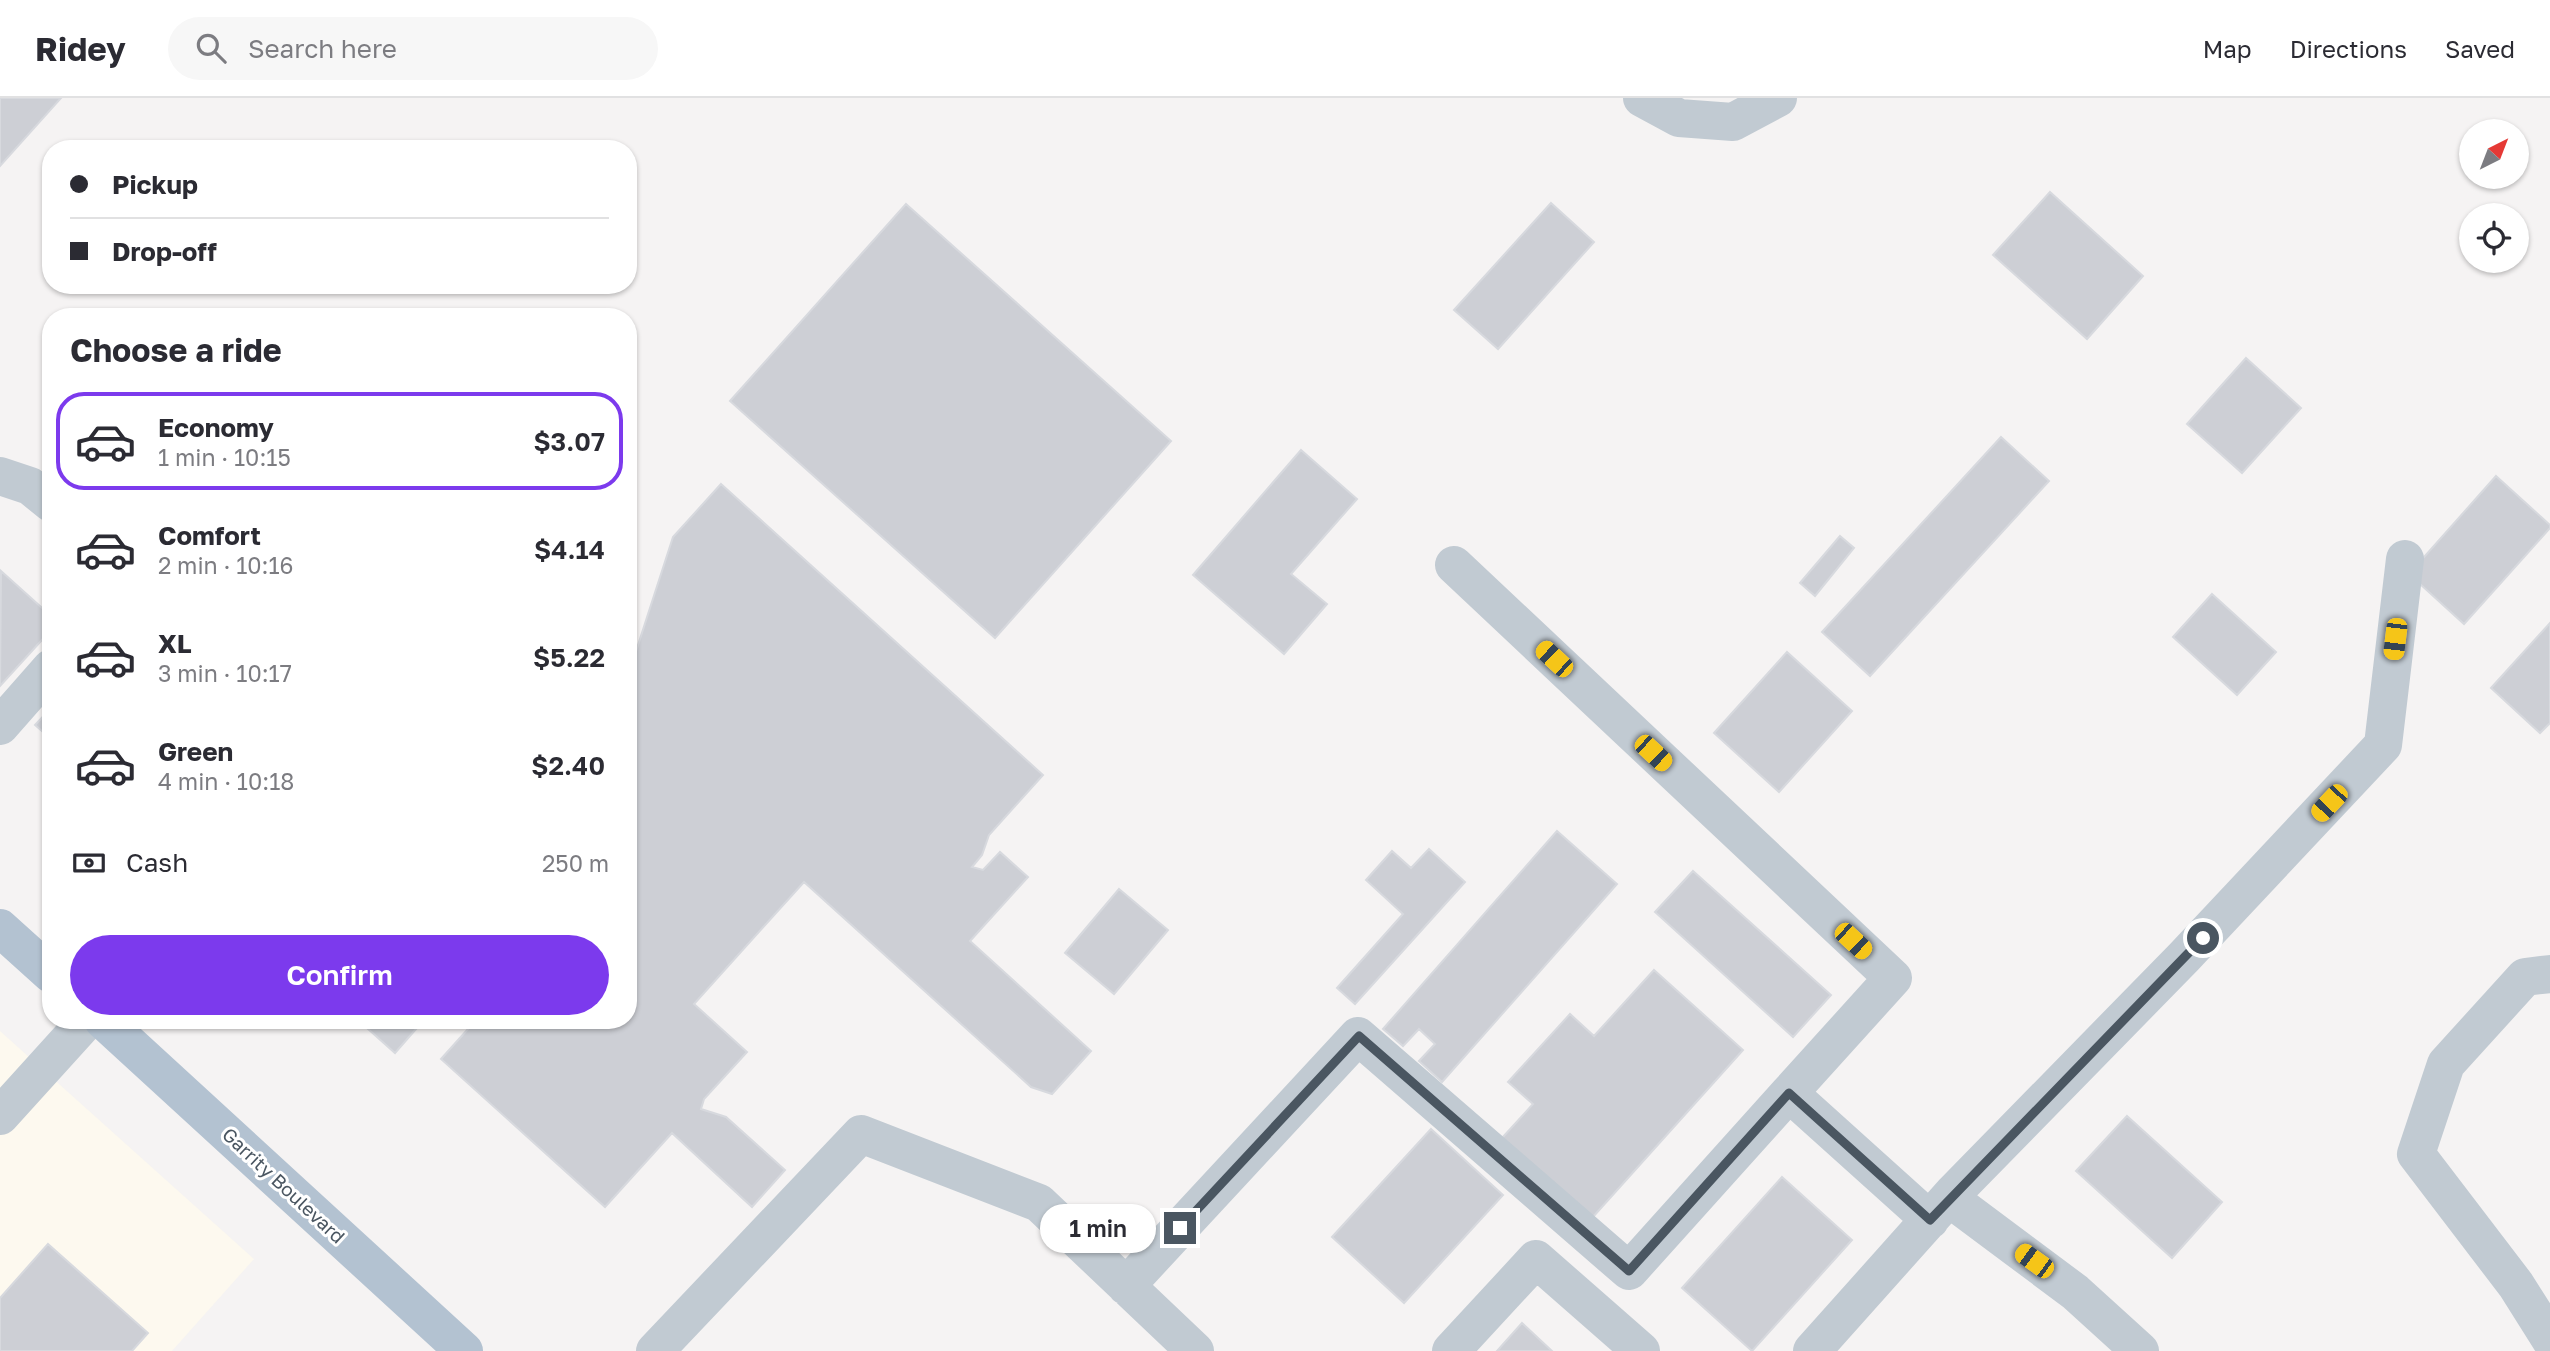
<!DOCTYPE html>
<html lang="en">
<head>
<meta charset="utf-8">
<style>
  body { margin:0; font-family:"Golos Text",sans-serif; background:#f7f7f7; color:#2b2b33; height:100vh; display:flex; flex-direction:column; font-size:26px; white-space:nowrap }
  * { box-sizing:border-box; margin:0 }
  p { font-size:23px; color:#7c7c81 }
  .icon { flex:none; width:38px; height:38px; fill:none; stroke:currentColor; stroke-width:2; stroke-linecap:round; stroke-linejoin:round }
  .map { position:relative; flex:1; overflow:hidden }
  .panel { position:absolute; left:42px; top:210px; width:595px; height:721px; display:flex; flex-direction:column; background:#fff; border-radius:28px; box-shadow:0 2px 5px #0004 }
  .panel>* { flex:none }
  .guide { position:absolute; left:42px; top:42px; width:595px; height:154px; border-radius:28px; box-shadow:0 2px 5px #0004; display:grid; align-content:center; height:154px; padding:0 28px; background:#fff }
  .needle { width:46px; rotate:42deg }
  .controls { position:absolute; left:2459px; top:21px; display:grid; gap:14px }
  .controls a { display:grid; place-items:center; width:70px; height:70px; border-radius:50%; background:#fff; box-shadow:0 2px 5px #0004; font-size:35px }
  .end { position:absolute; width:32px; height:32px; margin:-16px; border:9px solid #4a5661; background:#fff; box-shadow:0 0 0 4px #fff }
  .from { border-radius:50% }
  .bubble { position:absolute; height:49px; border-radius:24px; background:#fff; box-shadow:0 2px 5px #0004; font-size:23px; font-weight:600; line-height:49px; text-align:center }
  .car { position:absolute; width:21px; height:42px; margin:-21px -10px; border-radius:9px; box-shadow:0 0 5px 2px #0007; background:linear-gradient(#f5c518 24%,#345 0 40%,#f5c518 0 76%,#345 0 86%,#f5c518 0) }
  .guide b { display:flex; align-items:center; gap:24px; height:66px; font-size:26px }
  .guide b+b { border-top:2px solid #e1e1e2 }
  .guide i { width:18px; height:18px; background:#2b2b33 }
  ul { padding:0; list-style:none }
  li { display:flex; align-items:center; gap:21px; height:98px; margin:0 14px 10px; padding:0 14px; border:4px solid transparent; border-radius:28px }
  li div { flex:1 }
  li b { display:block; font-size:26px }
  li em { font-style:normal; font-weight:600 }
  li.active { border-color:#7c3aed }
  li>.icon { width:63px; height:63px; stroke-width:1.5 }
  h2 { padding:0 28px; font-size:32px; line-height:84px }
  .pay { display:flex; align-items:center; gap:18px; height:77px; padding:0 28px; font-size:26px }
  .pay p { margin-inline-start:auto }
  .button { display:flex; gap:14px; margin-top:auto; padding:14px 28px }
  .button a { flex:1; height:80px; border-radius:42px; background:#7c3aed; color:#fff; font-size:28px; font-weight:600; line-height:80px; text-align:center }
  header { display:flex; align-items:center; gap:42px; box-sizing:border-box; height:98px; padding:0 35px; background:#fff; border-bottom:2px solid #e1e1e2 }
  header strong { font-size:33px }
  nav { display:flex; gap:38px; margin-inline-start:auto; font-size:24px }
  .search { width:490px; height:63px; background:#f7f7f7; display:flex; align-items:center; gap:18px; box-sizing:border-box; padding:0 24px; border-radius:38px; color:#7c7c81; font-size:26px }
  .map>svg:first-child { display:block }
</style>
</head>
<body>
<header>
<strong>Ridey</strong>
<div class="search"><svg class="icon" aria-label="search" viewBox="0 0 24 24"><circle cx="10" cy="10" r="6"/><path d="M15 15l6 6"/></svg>Search here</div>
<nav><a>Map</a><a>Directions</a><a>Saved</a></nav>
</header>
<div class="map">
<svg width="2550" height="1253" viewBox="0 0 2550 1253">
  <rect width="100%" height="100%" fill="#f5f3f3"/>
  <path fill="#fdf9ef" d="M0 933 254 1161 172 1253H0Z"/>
  <path fill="#cdcfd5" stroke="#d7d9de" stroke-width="2" d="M0 0H61L0 68Z
    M2050 94 2143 178 2087 241 1993 157Z
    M1551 105 1594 144 1498 251 1454 212Z
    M906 106 1171 343 995 540 730 303Z
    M2246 260 2301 310 2242 375 2187 326Z
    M2001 339 2049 383 1870 578 1822 534Z
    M1301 352 1357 401 1291 476 1327 506 1284 556 1193 477Z
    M2496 378 2550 427V430L2464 526 2409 476Z
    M721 386 1043 677 989 737 982 757 972 769 983 772 1000 754 1028 779 970 843 1091 953 1052 996 1031 989 804 784 694 906 747 954 704 1001 701 1011 726 1019 785 1072 752 1109 672 1035 605 1109 441 961 476 922H628V578L673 439Z
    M1840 438 1854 450 1815 498 1800 485Z
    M1 473 51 518V532L0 588Z
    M2212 496 2276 554 2237 597 2173 539Z
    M2550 525V625L2540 635 2491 590Z
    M1787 554 1852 613 1779 694 1714 635Z
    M51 610V641L35 627Z
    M1557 733 1617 786 1442 984 1419 963 1435 946 1419 931 1403 948 1383 931Z
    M1429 751 1465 784 1355 906 1337 890 1403 816 1366 782 1392 753 1411 770Z
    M1693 773 1831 897 1793 939 1655 814Z
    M1119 791 1168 832 1114 896 1065 855Z
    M1654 872 1743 952 1592 1120 1502 1040 1533 1006 1508 984 1570 916 1594 938Z
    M358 922H424L395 955Z
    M2127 1018 2222 1104 2172 1160 2076 1073Z
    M1431 1031 1503 1097 1404 1205 1332 1139Z
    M1782 1079 1852 1142 1752 1253 1682 1190Z
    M48 1146 148 1235 132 1253H0V1200Z
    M1522 1225 1552 1253H1497Z"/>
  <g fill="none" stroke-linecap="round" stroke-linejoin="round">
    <path stroke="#c1cad2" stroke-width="38" d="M1642 0 1679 20 1733 24 1778 0
      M0 378 30 388 51 405
      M1454 467 1893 880 1789 995 1930 1122
      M0 628 51 570
      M2550 876 2525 879 2446 966 2416 1056 2516 1187 2550 1241
      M0 1018 87 922
      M1949 1100 2075 1194 2140 1253
      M1126 1188 1358 938 1629 1173 1789 995
      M655 1253 861 1036 1039 1105 1195 1253
      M1451 1253 1536 1161 1641 1253
      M1812 1253 1954 1094 2184 859 2383 647 2405 461"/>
    <path stroke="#b3c2d1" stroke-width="38" d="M0 830 51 876
      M103 922 464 1253"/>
  </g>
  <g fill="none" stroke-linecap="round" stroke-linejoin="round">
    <path stroke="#4a5661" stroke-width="9" d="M1180 1130 1359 938 1629 1173 1789 995 1930 1122 2203 840"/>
  </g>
  <g text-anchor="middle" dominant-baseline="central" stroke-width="6" stroke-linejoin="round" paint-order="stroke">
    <g font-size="19" fill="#4a5661" stroke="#fff">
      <text transform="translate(284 1087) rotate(43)">Garrity Boulevard</text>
    </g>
  </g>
</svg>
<div class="controls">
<a><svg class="needle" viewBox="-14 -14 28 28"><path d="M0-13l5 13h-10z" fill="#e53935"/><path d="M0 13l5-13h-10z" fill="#7c7c81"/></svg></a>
<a><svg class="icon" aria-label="locate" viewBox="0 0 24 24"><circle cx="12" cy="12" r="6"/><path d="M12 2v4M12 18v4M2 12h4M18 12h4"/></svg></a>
</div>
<i class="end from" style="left:2203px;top:840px"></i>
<i class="end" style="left:1180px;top:1130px"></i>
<div class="bubble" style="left:1040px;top:1106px;width:116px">1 min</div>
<i class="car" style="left:2395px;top:541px;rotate:187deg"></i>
<i class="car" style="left:1554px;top:561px;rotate:313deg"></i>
<i class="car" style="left:1653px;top:655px;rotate:133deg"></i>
<i class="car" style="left:2329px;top:705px;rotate:223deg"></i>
<i class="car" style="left:1853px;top:843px;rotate:133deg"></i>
<i class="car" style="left:2034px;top:1163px;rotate:306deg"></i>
<div class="guide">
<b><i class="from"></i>Pickup</b>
<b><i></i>Drop-off</b>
</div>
<section class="panel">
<h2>Choose a ride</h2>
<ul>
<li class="active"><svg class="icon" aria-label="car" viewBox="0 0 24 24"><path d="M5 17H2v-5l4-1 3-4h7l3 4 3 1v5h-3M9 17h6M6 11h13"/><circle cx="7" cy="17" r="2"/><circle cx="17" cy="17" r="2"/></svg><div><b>Economy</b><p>1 min · 10:15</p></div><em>$3.07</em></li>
<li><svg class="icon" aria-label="car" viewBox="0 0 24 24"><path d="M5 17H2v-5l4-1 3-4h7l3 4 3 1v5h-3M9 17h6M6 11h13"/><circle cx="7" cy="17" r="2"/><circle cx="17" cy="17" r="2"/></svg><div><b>Comfort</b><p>2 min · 10:16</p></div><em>$4.14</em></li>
<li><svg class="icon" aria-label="car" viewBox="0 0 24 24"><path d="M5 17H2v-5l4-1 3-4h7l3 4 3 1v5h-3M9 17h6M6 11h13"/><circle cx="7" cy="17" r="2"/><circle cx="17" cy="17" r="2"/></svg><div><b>XL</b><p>3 min · 10:17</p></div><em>$5.22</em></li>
<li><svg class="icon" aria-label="car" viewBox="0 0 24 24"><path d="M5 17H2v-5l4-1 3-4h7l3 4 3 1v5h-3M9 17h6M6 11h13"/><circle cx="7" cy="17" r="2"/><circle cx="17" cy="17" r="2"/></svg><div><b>Green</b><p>4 min · 10:18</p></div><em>$2.40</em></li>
</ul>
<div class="pay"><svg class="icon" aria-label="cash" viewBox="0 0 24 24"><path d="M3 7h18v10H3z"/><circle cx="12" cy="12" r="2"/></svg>Cash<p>250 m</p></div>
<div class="button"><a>Confirm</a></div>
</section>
</div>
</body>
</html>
